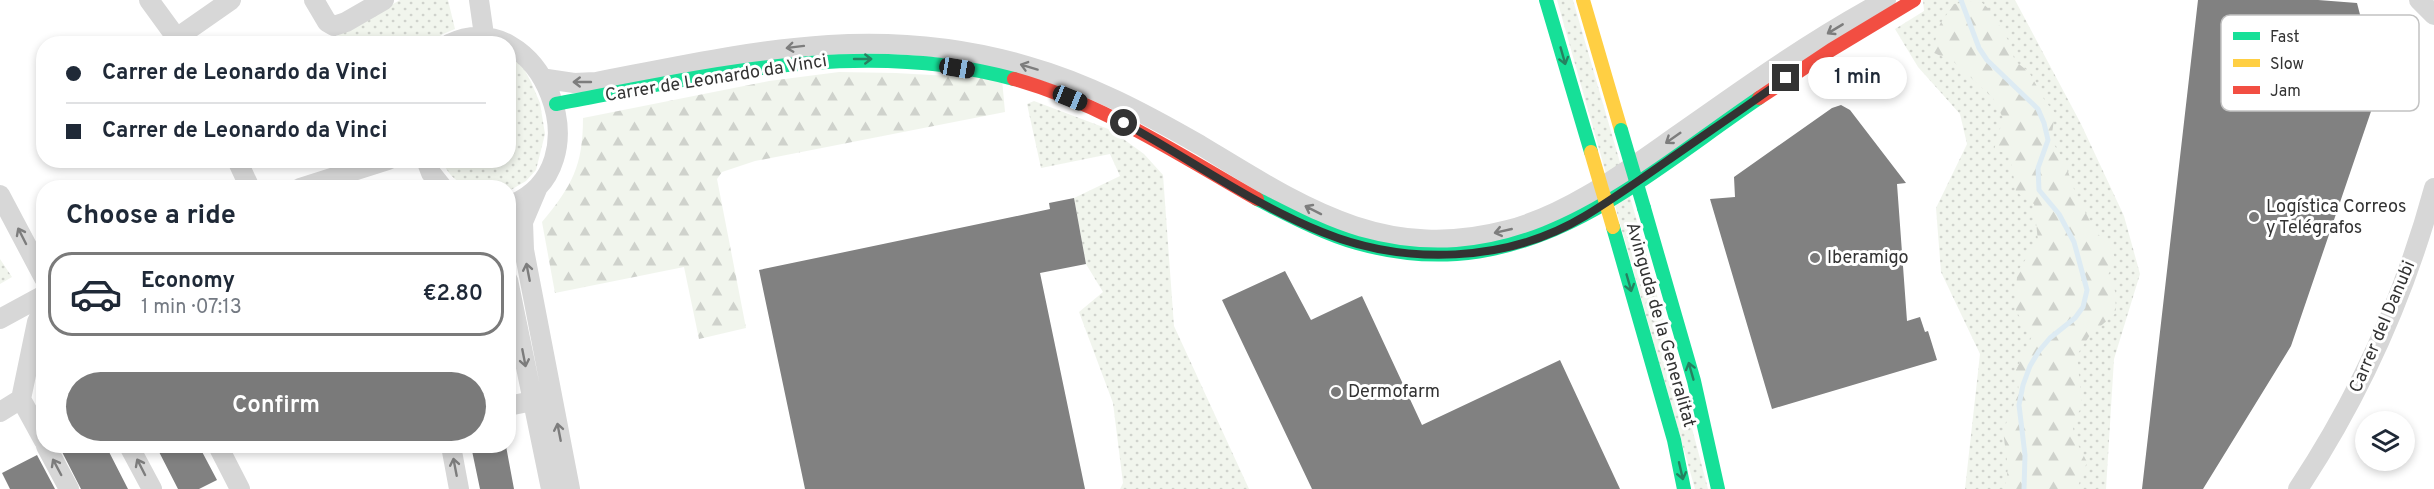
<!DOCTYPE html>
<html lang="en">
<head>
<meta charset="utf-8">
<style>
  body { margin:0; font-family:Overpass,sans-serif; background:#f2f2f3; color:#1f2937; height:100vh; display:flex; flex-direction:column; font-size:22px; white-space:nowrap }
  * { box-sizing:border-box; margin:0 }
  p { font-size:20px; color:#747a83 }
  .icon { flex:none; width:33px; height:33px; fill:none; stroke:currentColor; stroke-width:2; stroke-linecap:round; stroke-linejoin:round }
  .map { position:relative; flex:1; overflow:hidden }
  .drawer { position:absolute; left:36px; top:180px; width:480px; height:273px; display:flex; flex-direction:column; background:#fff; border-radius:24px; box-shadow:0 3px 9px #0003 }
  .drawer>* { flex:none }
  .guide { position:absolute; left:36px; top:36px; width:480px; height:132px; border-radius:24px; box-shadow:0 3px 9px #0003; display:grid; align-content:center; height:132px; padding:0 30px; background:#fff }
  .fabs { position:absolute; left:2355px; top:411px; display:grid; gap:12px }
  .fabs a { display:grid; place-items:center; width:60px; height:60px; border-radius:50%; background:#fff; box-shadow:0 3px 9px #0003; font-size:30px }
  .end { position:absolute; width:27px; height:27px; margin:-14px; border:8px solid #333; background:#fff; box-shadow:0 0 0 3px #fff }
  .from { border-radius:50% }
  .bubble { position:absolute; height:42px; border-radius:21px; background:#fff; box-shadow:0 3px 9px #0003; font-size:20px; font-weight:600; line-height:42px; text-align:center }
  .car { position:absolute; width:18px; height:36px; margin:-18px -9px; border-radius:8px; box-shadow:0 0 4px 2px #0007; background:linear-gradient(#222 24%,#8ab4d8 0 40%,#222 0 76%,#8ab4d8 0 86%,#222 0) }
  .guide b { display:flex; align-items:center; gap:21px; height:57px; font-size:22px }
  .guide b+b { border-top:2px solid #e0e1e3 }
  .guide i { width:15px; height:15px; background:#1f2937 }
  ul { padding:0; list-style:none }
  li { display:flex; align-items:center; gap:18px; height:84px; margin:0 12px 9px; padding:0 18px; border:3px solid transparent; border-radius:24px }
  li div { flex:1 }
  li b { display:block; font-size:22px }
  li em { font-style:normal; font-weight:600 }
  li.on { border-color:#7a7a7a }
  li>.icon { width:54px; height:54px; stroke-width:1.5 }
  h2 { padding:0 30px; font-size:27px; line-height:72px }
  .cta { display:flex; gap:12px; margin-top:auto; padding:12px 30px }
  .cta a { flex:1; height:69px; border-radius:36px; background:#7a7a7a; color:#fff; font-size:24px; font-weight:600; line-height:69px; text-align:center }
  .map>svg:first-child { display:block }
</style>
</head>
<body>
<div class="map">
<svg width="2434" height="489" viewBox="0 0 2434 489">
  <defs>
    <pattern id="grass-dots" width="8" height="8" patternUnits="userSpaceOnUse" patternTransform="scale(1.5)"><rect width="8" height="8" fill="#f1f5ed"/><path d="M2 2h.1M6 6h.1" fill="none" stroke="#cfd2cc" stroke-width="1.8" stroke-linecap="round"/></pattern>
    <pattern id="forest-firs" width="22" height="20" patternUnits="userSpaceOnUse" patternTransform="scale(1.5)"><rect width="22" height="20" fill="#f1f5ed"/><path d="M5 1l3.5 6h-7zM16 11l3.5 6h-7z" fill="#cfd2cc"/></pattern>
  </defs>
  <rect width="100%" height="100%" fill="#fff"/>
  <path fill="url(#grass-dots)" d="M400 0H448L455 29 443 34 430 43 323 44Z
    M1557 0H1573L1643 242 1708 489H1695Z
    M1923 0H2015L2081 124 2124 216 2140 274 2114 359 2106 489H1965L1980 354 1941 272 1936 208 1967 144 1960 114 1918 67 1895 29 1924 11Z
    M509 54 521 63 531 82 540 103 545 134 536 170 526 181 509 191 508 188C478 187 457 193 442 161L508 160Z
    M1034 101 1111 130 1144 154 1163 175 1174 326 1249 489H1120L1123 483 1113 403 1079 312 1103 292 1086 264 1074 198 1120 176 1110 154 1041 168 1027 104Z
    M0 259 12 277 0 284Z"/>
  <path fill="url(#forest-firs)" d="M1979 0 1990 10 2008 40 2015 61 2029 72 2045 101 2055 113 2051 140 2064 160 2075 192 2096 233 2108 242 2116 260 2108 275 2115 291 2116 313 2090 335 2077 355 2082 407 2072 422 2075 439 2087 462 2077 489H2005L2008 468 2003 431 2019 392 2016 370 2032 336 2016 311 2017 272 2038 241 2034 204 2016 192 2010 154 1994 150 2003 118 1993 98 1954 62 1932 52 1940 24 1954 4Z
    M839 72 896 73 1002 79 1005 112 755 161 722 172 717 179 746 328 699 339 684 267 555 293 542 222C572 186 583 166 583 118L769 81Z"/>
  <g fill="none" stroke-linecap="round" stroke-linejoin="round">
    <path stroke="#ddebf3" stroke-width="5" d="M1961 0 1979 48 1987 60 2038 109 2044 123 2048 140 2038 168 2039 190 2059 214 2074 242 2087 290 2083 307 2075 318 2050 338 2039 351 2030 366 2023 385 2019 405 2025 455 2024 489"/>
  </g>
  <path fill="#818181" d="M2198 0H2318L2357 3 2379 88 2291 346 2203 489H2142Z
    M1841 105 1850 110 1906 183 1897 184 1907 321 1920 317 1925 332 1928 331 1937 360 1772 409 1710 199 1735 197 1734 177 1832 108Z
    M1074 198 1086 264 1040 273 1085 489H805L759 270 1050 209 1049 203Z
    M1285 271 1311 320 1362 296 1422 425 1560 360 1620 489H1312L1222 300Z
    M59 446H106L128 489H81Z
    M156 446H199L217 480 199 489H178Z
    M471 446H506L514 489H480Z
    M37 455 55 489H10L2 473Z"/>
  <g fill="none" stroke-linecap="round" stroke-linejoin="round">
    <path stroke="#d7d7d7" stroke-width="20" d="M149 0 181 44
      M314 0 327 22 334 26 346 22 384 0
      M479 0 484 35
      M2419 0 2434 15
      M178 37 231 0
      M449 44C539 0 609 169 508 206
      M547 79 574 83 596 82C747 53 875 21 1027 66 1088 83 1146 114 1200 145 1301 206 1383 263 1508 230 1573 213 1630 168 1685 130 1750 84 1815 38 1886 0
      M237 160 250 188
      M426 160 431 173 443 188
      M300 188 388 160
      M537 189 523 222 524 250 570 489
      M0 195 44 278
      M508 280 551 489
      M0 319 44 295
      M21 399 44 441
      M508 406 533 401
      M0 412 21 399 37 322 44 307
      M46 446 69 489
      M129 446 152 489
      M218 446 240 489
      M451 446 459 489
      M2298 489C2359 397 2405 295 2434 188"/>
    <path stroke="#16e098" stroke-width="14" d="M1546 0 1591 152
      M556 104C706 76 863 37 1014 79
      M1257 199C1289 215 1322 233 1357 243 1524 290 1631 185 1759 98
      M1644 208 1694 381 1718 489
      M1613 227 1674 440 1684 489"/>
    <path stroke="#ffcf43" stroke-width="14" d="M1583 0 1621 130"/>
    <path stroke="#f24e42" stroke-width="14" d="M1014 79C1103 104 1178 154 1257 199
      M1759 98 1831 50 1914 0"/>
    <path stroke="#16e098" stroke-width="14" d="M1621 130 1644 208"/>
    <path stroke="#ffcf43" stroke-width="14" d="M1591 152 1613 227"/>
  </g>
  <defs><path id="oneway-shaft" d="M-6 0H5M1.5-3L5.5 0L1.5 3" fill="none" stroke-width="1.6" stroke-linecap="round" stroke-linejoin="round" transform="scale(1.5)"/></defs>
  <g stroke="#7d7d7d">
    <use href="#oneway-shaft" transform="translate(1835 29) rotate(149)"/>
    <use href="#oneway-shaft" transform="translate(795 47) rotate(173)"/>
    <use href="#oneway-shaft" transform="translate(1029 67) rotate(-163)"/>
    <use href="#oneway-shaft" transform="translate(582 82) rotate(180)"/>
    <use href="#oneway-shaft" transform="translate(1673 138) rotate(145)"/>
    <use href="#oneway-shaft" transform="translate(1313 210) rotate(-153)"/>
    <use href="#oneway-shaft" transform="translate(1503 231) rotate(167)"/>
    <use href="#oneway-shaft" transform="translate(22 236) rotate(-117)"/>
    <use href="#oneway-shaft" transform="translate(528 272) rotate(-101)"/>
    <use href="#oneway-shaft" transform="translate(524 358) rotate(79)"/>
    <use href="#oneway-shaft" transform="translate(559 432) rotate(-101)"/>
    <use href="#oneway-shaft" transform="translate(57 467) rotate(-118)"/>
    <use href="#oneway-shaft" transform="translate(141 467) rotate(-117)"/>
    <use href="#oneway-shaft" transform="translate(455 467) rotate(-101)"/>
  </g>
  <g stroke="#268160">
    <use href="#oneway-shaft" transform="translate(1563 56) rotate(74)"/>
    <use href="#oneway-shaft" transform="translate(863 59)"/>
    <use href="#oneway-shaft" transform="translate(1629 283) rotate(74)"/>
    <use href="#oneway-shaft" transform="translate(1691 371) rotate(-106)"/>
    <use href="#oneway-shaft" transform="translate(1681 471) rotate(77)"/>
  </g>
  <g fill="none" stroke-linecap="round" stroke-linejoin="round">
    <path stroke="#333" stroke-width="8" d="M1124 123C1190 159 1252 204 1322 232 1405 266 1507 263 1585 216 1613 199 1640 180 1667 161 1707 133 1747 106 1786 78"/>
  </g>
  <g fill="#7a7a7a" stroke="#fff" stroke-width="2">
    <circle cx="2254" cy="217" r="6"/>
    <circle cx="1815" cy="258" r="6"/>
    <circle cx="1336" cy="392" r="6"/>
  </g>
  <g text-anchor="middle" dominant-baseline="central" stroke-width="6" stroke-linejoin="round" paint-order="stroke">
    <g font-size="18" fill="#333" stroke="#fff">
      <text transform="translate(716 79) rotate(-9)">Carrer de Leonardo da Vinci</text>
      <text transform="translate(1660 325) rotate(74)">Avinguda de la Generalitat</text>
      <text transform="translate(2383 327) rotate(-67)">Carrer del Danubi</text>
    </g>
    <g font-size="18" fill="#333" stroke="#fff" text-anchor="start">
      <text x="2266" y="207">Logística Correos<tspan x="2266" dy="21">y Telégrafos</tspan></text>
      <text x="1827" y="258">Iberamigo</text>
      <text x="1348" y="392">Dermofarm</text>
    </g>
  </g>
  <rect x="2221" y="15" width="198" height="96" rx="9" fill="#fff" stroke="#c2c2c2" stroke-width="1.5"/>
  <rect x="2233" y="32" width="27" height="8" fill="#16e098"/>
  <rect x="2233" y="59" width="27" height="8" fill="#ffcf43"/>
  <rect x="2233" y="86" width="27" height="8" fill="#f24e42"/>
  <g font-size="16" fill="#333">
    <text x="2270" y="42">Fast</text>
    <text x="2270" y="69">Slow</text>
    <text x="2270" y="96">Jam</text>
  </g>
</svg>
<div class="fabs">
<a><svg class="icon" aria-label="layers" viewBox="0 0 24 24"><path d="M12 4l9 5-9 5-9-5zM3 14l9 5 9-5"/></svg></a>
</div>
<i class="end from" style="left:1124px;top:123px"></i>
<i class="end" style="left:1786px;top:78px"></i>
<div class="bubble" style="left:1808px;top:57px;width:99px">1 min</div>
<i class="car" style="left:957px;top:68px;rotate:99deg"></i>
<i class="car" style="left:1070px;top:98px;rotate:112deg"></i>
<div class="guide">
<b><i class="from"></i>Carrer de Leonardo da Vinci</b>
<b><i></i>Carrer de Leonardo da Vinci</b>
</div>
<section class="drawer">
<h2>Choose a ride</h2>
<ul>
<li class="on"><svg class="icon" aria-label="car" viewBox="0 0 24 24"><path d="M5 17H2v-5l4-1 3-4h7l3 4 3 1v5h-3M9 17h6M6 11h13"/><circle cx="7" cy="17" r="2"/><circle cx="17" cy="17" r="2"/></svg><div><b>Economy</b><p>1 min · 07:13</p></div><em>€2.80</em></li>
</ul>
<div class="cta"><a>Confirm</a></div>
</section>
</div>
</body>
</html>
